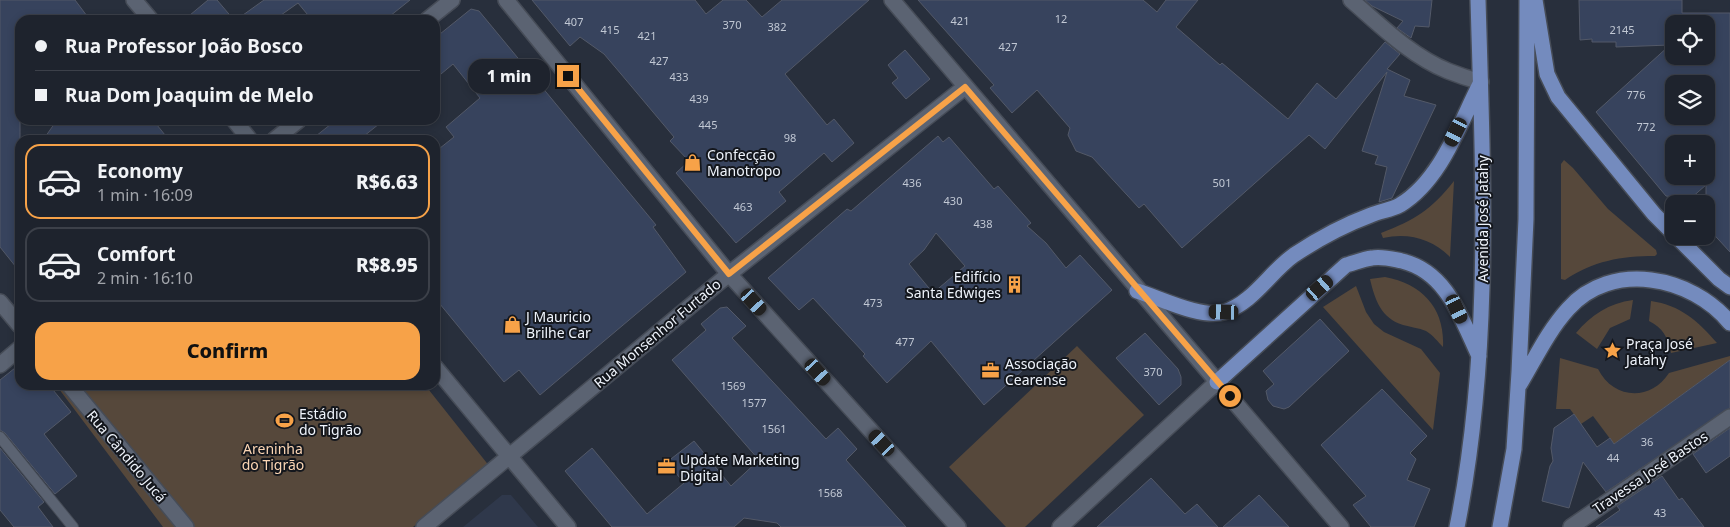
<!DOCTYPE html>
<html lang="en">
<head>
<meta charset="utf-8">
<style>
  body { margin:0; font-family:"Noto Sans",sans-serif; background:#262b35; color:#f1f3f6; height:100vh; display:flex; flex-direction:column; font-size:19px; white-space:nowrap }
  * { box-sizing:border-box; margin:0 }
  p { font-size:16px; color:#a1a4aa }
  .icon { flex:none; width:28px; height:28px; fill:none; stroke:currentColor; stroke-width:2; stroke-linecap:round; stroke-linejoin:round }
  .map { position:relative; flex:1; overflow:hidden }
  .side { position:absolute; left:15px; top:135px; width:425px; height:255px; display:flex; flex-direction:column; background:#1e232d; border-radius:15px; box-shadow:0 2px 8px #0003,0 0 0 1px #3c4049 }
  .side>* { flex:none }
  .hud { position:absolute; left:15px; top:15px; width:425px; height:110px; border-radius:15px; box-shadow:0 2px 8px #0003,0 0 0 1px #3c4049; display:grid; align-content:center; height:110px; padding:0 20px; background:#1e232d }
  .fabs { position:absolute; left:1665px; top:15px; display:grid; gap:10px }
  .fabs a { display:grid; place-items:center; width:50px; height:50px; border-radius:10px; background:#1e232d; box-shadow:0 2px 8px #0003,0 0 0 1px #3c4049; font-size:25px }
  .end { position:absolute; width:22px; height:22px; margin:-11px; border:6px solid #f7a248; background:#111; box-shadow:0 0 0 2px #111 }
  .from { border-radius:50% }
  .bubble { position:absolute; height:35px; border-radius:15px; background:#1e232d; box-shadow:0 2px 8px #0003,0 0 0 1px #3c4049; font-size:16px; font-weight:800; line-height:35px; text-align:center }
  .car { position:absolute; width:15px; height:30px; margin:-15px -8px; border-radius:6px; box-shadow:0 0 4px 1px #0007; background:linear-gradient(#222 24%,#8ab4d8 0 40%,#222 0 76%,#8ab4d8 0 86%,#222 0) }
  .hud b { display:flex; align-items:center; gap:18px; height:48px; font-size:19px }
  .hud b+b { border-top:1px solid #3c4049 }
  .hud i { width:12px; height:12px; background:#f1f3f6 }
  ul { padding:9px 0 0; list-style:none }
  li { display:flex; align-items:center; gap:15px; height:75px; margin:0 10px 8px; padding:0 10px; border:2px solid #3c4049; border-radius:15px }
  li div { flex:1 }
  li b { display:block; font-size:19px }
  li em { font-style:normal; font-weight:800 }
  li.current { border-color:#f7a248 }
  li>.icon { width:45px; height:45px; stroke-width:1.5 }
  .primary-button { display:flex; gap:10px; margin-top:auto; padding:10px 20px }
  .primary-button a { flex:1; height:58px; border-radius:15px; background:#f7a248; color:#111; font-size:20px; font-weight:800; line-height:58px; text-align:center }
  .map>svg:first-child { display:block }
</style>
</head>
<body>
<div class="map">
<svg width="1730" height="527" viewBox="0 0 1730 527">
  <rect width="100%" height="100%" fill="#282f3c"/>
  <path fill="#2f384b" d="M502 495H511L538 527H463Z"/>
  <path fill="#56483b" d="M1564 160 1573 168 1608 209 1656 250 1657 254 1655 256C1621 256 1593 261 1565 280L1561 279V164Z
    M1454 181 1450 257C1433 239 1408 232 1383 238L1381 233C1415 220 1431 210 1454 181Z
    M1385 277C1423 284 1445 309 1443 347 1438 342 1433 335 1426 331 1419 328 1410 327 1403 325 1381 318 1375 300 1370 279Z
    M1356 286 1366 312 1374 324 1384 332 1421 349 1440 373 1433 430 1323 307Z
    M1633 300 1630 319 1610 328 1597 349 1576 333C1591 315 1609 303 1633 300Z
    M1651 301C1680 305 1698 321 1717 343L1671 353C1668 337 1663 328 1649 321Z
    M1077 346 1144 415 1025 527H1006L949 467Z
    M1730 356V360L1614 444 1593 416 1581 424 1570 409H1556L1560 358 1598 369C1613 399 1650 402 1669 373Z
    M56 385H425L490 467 413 527H163Z"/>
  <path fill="#37435d" stroke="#535968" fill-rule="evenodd" d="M0 0H75L90 20H20V272L0 247Z
    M208 0H217L234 20H184Z
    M264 0H410L385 20H312L298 3 274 20H236Z
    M532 0H695L706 14 723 0H746L762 17 782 0H869L785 74 827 125 834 119 854 143 832 162 824 153 779 192 786 201 736 243 676 173 689 161 670 141 674 137 621 74 604 54 580 37 570 46Z
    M918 0H1143L1157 12 1166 0H1198L1176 27 1220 65 1222 63 1288 119 1317 83 1336 99 1385 42 1400 54 1387 69 1410 80 1404 96 1436 105 1392 198 1379 202 1387 167 1375 164 1378 156 1362 151 1387 72 1325 149 1309 135 1182 248 1144 204 1139 208 1092 157 1076 151 1068 135 1070 128 1037 90 1012 113 990 88 994 85Z
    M1365 0H1432L1429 27 1415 26 1411 38 1397 28 1403 21 1372 6Z
    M1579 0H1682V13H1730V252L1706 226V185L1690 199 1666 196 1596 112 1670 45 1616 47V42H1592V39L1580 40ZM1674 24H1706V56H1674ZM1674 84H1706V116H1674ZM1674 144H1706V176H1674Z
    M471 9 479 11 656 225 653 227 686 272 540 395 519 370 504 382 435 298V152L454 137 446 127 480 98 453 64 435 79V38Z
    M905 50 930 79 906 99 892 83 898 78 888 65Z
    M57 120H153L169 140H43Z
    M336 120H384L359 140H311Z
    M938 136 943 142 949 137 994 189 998 186 1031 223 1027 226 1046 243 1066 268 1080 255 1112 290 984 405 931 341 887 383 863 356 865 354 813 298 799 310 768 278 847 209 851 211ZM936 233 965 266 933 293 909 264 924 250Z
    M727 307 746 326 732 338 826 439 838 428 857 449 846 460 906 527H781L777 523 744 518 734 527H612L565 471 592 448 647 514 684 483 667 462 694 441 731 486 759 460 672 360 706 330 701 324 720 308Z
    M1320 319 1349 351 1289 407 1284 409 1273 406 1268 400 1266 391 1274 384 1263 371Z
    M1145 333 1178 369 1181 377V385L1159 405 1116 358Z
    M1730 360V408L1606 492 1583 462 1569 508 1542 501 1550 466 1553 461 1551 448 1554 428 1574 414 1597 447 1610 438 1614 444Z
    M20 364V385H49L71 412 44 434 77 476 55 494 5 433 0 430V380Z
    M1382 389 1427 436 1410 453 1416 459 1407 480 1430 489 1414 527H1371L1353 505 1366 496 1321 445Z
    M1730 428V456L1706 473 1693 454Z
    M0 448 44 502 38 507 53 527H14L0 510Z
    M1662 476 1679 500 1682 498 1704 527H1596L1620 510 1617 506Z
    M1151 478 1185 514 1197 504 1218 527H1097Z
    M1259 495 1289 527H1223Z"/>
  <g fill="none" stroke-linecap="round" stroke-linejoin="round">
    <defs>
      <path id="service" d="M0 437 73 527"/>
      <path id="pedestrian" d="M69 385 186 527"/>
      <path id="minor" d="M134 0 151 20
        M506 0 729 274 958 527
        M1351 0C1380 25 1411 56 1448 71 1458 75 1470 79 1481 82
        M427 20 452 0
        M234 120 250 140
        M274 140 299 120
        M0 302 20 326
        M0 365 20 348
        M435 367 568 527
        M424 527 729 274 965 87
        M1571 527 1730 417"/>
      <path id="tertiary" d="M892 0 1341 527
        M1060 527 1217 382"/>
      <path id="primary" d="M1535 0 1547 74 1558 97 1654 214 1674 234
        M1676 236 1719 279 1730 287
        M1137 291C1160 298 1201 319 1224 312 1253 303 1270 272 1294 255 1318 239 1344 225 1371 215 1380 211 1391 210 1400 205 1441 180 1459 125 1480 84
        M1217 382 1346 265C1354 263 1363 259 1372 258 1382 256 1392 259 1402 261 1447 272 1461 318 1479 356
        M1520 384C1535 359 1548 331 1568 309 1611 260 1692 276 1730 323
        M1457 527C1492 353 1483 176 1478 0
        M1500 527 1514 449 1519 372 1526 219 1527 0"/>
    </defs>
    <use href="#service" stroke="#464c57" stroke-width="12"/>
    <use href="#pedestrian" stroke="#464c57" stroke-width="18"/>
    <use href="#minor" stroke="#464c57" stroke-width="18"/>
    <use href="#tertiary" stroke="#464c57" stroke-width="18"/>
    <use href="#primary" stroke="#464c57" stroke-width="18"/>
    <use href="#service" stroke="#5b6372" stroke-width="10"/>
    <use href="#pedestrian" stroke="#5b6372" stroke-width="15"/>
    <use href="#minor" stroke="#5b6372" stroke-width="15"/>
    <use href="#tertiary" stroke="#5b6372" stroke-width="15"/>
    <use href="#primary" stroke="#748bbe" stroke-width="15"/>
  </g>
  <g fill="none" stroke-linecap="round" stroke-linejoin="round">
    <path stroke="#f7a248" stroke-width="6" d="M568 76 729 274 965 87 1230 396"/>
  </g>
  <defs>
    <symbol id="shop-bare" viewBox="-9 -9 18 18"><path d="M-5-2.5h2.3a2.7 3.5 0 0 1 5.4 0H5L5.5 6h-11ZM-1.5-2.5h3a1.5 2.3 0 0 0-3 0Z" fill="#f7a248" stroke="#14171d" stroke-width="2.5" paint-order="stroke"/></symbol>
    <symbol id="building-bare" viewBox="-9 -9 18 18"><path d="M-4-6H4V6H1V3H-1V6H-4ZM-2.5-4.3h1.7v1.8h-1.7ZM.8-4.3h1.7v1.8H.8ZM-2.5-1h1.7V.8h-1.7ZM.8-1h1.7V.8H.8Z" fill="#f7a248" stroke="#14171d" stroke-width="2.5" paint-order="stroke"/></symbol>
    <symbol id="sight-bare" viewBox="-9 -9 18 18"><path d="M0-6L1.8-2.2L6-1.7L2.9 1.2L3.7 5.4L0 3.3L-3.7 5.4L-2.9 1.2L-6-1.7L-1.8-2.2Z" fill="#f7a248" stroke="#14171d" stroke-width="2.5" paint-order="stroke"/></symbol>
    <symbol id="office-bare" viewBox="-9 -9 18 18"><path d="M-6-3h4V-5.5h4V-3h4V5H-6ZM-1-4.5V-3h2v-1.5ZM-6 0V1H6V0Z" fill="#f7a248" stroke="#14171d" stroke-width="2.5" paint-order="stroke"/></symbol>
    <symbol id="stadium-bare" viewBox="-9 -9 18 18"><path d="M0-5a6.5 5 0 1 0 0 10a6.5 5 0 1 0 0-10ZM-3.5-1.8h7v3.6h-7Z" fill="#f7a248" stroke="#14171d" stroke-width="2.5" paint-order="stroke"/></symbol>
  </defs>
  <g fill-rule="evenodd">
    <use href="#shop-bare" x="680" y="150" width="25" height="25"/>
    <use href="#building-bare" x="1002" y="272" width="25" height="25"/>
    <use href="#shop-bare" x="500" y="312" width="25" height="25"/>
    <use href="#sight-bare" x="1600" y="338" width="25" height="25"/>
    <use href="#office-bare" x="978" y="358" width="25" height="25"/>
    <use href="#stadium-bare" x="272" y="408" width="25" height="25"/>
    <use href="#office-bare" x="654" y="454" width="25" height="25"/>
  </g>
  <g text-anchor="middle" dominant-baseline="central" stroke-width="4" stroke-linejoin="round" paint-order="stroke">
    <g font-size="11" fill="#c1c8d4">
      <text x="1061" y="18">12</text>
      <text x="960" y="20">421</text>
      <text x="574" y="21">407</text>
      <text x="732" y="24">370</text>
      <text x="777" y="26">382</text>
      <text x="610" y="29">415</text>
      <text x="1622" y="29">2145</text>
      <text x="647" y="35">421</text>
      <text x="1008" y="46">427</text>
      <text x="659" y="60">427</text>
      <text x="679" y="76">433</text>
      <text x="1636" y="94">776</text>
      <text x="699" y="98">439</text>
      <text x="708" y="124">445</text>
      <text x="1646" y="126">772</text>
      <text x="790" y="137">98</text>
      <text x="912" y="182">436</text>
      <text x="1222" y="182">501</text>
      <text x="953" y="200">430</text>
      <text x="743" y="206">463</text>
      <text x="983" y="223">438</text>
      <text x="873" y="302">473</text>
      <text x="905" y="341">477</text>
      <text x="1153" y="371">370</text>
      <text x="733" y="385">1569</text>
      <text x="754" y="402">1577</text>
      <text x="774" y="428">1561</text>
      <text x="1647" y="441">36</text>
      <text x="1613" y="457">44</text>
      <text x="830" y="492">1568</text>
      <text x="1660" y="512">43</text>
    </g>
    <g font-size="14" fill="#eff4fc" stroke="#14171d" text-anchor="start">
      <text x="707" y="154">Confecção<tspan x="707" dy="16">Manotropo</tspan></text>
      <text x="1001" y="276" text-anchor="end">Edifício<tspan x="1001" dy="16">Santa Edwiges</tspan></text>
      <text x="526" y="316">J Mauricio<tspan x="526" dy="16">Brilhe Car</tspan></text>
      <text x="1626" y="343">Praça José<tspan x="1626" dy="16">Jatahy</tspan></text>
      <text x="1005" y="363">Associação<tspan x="1005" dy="16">Cearense</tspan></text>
      <text x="299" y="413">Estádio<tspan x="299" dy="16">do Tigrão</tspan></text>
      <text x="680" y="459">Update Marketing<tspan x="680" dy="16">Digital</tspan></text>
    </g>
    <g font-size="14" fill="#eff4fc" stroke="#14171d">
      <text transform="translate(1482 219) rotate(-90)">Avenida José Jatahy</text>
      <text transform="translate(657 333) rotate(-40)">Rua Monsenhor Furtado</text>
      <text transform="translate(127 456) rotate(50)">Rua Cândido Jucá</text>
      <text transform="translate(1650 472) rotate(-34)">Travessa José Bastos</text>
    </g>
    <g font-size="14" fill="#fcd6b4" stroke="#14171d">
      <text x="273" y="448">Areninha<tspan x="273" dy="16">do Tigrão</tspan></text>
    </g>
  </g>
</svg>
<div class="fabs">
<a><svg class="icon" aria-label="locate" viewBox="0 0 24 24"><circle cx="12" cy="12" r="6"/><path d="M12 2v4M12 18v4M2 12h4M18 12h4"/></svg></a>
<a><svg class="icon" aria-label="layers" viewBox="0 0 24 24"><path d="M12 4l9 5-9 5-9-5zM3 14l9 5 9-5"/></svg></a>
<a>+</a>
<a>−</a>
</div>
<i class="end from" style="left:1230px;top:396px"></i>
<i class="end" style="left:568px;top:76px"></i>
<div class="bubble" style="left:468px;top:59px;width:82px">1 min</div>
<i class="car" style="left:1456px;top:132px;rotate:207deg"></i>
<i class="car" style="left:1320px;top:288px;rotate:49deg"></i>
<i class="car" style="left:754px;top:302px;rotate:138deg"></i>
<i class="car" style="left:1457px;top:309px;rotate:155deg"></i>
<i class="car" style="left:1224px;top:312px;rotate:272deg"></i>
<i class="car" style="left:818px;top:372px;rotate:138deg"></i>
<i class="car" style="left:882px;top:443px;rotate:317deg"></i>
<div class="hud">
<b><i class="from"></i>Rua Professor João Bosco</b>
<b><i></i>Rua Dom Joaquim de Melo</b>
</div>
<section class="side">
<ul>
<li class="current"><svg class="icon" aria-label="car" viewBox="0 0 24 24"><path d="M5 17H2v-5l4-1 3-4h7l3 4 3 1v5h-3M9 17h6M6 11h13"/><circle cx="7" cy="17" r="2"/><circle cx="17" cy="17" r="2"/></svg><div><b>Economy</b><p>1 min · 16:09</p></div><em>R$6.63</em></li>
<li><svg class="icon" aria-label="car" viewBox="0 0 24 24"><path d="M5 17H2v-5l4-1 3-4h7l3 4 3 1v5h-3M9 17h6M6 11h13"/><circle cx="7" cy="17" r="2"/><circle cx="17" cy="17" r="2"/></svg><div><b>Comfort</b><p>2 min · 16:10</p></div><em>R$8.95</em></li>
</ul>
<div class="primary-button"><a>Confirm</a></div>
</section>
</div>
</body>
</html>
